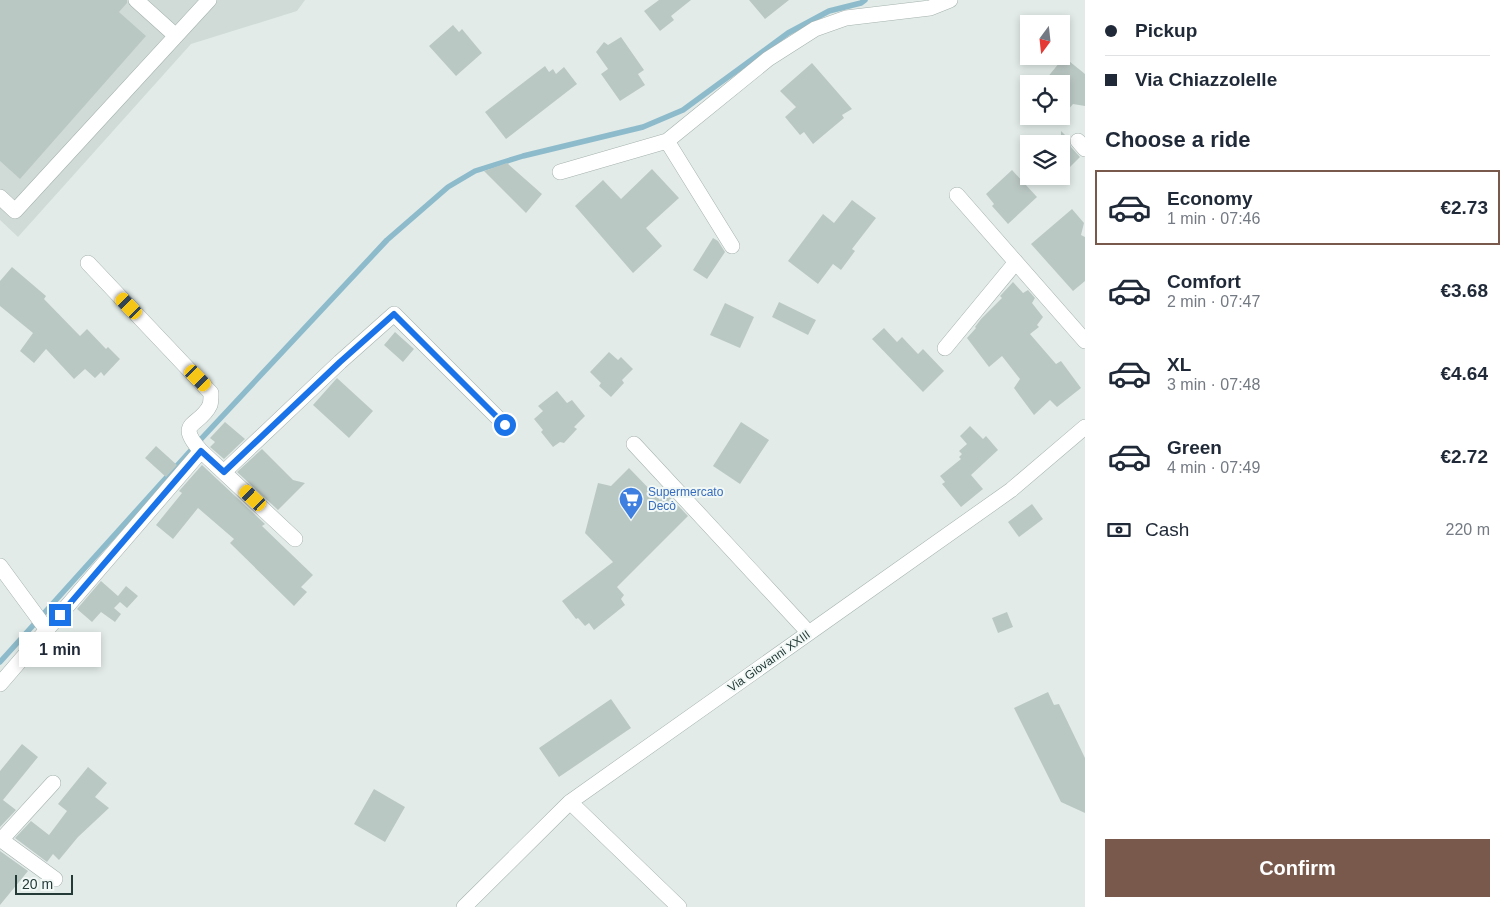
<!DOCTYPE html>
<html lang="en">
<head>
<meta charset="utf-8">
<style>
  body { margin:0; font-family:Arial,sans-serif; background:#f2f2f3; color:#1f2937; height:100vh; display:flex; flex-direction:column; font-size:19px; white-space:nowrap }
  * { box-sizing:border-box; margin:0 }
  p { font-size:16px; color:#747a83 }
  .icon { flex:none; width:28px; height:28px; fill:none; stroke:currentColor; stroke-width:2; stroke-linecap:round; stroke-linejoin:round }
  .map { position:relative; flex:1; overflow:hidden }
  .side { display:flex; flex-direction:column; background:#fff; width:425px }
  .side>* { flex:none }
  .banner { display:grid; align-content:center; height:110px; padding:0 20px; background:#fff }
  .needle { width:32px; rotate:195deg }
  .controls { position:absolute; left:1020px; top:15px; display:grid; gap:10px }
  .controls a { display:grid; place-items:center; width:50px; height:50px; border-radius:0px; background:#fff; box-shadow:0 2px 8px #0003; font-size:25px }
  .scale { position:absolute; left:15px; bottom:12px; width:58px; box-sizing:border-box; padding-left:5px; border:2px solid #233a37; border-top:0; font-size:14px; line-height:18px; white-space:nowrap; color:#233a37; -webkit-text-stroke:4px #f2f8f6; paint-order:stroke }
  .end { position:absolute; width:22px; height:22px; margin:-11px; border:6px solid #1a73e8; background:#fff; box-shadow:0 0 0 2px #fff }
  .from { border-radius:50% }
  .bubble { position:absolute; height:35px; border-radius:0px; background:#fff; box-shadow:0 2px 8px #0003; font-size:16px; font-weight:700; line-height:35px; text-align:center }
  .car { position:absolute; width:15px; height:30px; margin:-15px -8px; border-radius:6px; box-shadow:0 0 4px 1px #0007; background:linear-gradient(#f5c518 24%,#345 0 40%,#f5c518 0 76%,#345 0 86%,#f5c518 0) }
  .banner b { display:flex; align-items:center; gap:18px; height:48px; font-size:19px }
  .banner b+b { border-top:1px solid #e0e1e3 }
  .banner i { width:12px; height:12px; background:#1f2937 }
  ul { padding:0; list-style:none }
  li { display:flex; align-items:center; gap:15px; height:75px; margin:0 10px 8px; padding:0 10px; border:2px solid transparent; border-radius:0px }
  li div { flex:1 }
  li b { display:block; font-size:19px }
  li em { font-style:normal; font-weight:700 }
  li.current { border-color:#79594c }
  li>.icon { width:45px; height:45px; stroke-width:1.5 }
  h2 { padding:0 20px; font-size:22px; line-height:60px }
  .pay { display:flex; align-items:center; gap:12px; height:55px; padding:0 20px; font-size:19px }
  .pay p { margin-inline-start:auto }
  .button { display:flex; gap:10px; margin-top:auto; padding:10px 20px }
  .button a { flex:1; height:58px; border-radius:0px; background:#79594c; color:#fff; font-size:20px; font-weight:700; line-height:58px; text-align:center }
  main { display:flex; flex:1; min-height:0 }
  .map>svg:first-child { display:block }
</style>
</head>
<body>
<main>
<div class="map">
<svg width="1085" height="907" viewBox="0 0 1085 907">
  <rect width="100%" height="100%" fill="#e2ebe8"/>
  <path fill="#d0dbd7" d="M0 0H305L297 11 191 44 18 237 0 220Z"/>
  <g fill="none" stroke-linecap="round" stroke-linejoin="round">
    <path stroke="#8ebbcb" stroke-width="5.5" d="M0 662 202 438 387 240 448 187 475 171 523 156 643 127 683 110 788 33 829 11 861 3 865 0"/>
  </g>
  <path fill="#bac8c4" d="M0 0H127V3L119 12 146 36 20 179 0 161Z
    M659 0H691L671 16 674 20 660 31 644 11Z
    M749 0H789L765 19Z
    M453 25 459 32 462 29 482 53 456 76 429 46Z
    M621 37 644 70 638 74 645 85 620 101 601 74 608 69 596 52 604 42 608 45Z
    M1064 57 1085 74V106L1073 104 1061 118V84H1042Z
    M812 63 852 109 842 115 844 118 813 144 804 132 800 135 785 117 796 107 780 91Z
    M545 66 549 72 553 69 556 74 564 67 577 84 506 139 485 112Z
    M1061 131 1069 139 1071 147 1080 157 1061 176Z
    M507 163 542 194 526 213 484 171Z
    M652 169 679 198 646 228 662 246 633 273 575 206 603 180 621 199Z
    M1012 170 1037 197 1008 224 992 206 994 204 986 194Z
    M852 200 876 218 852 249 855 251 841 270 833 264 818 284 788 261 823 214 834 223Z
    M1072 209 1084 223 1081 235 1085 237V281L1073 291 1031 244Z
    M713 238 718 241 725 252 707 279 693 270Z
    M12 267 46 296 44 299 80 336 87 329 106 349 108 347 120 359 104 376 101 372 95 378 85 369 74 379 46 349 34 363 20 351 33 333 0 306V281Z
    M1013 282 1023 293 1028 290 1035 298 1032 303 1043 317 1037 325 1039 327 1030 334 1056 364 1061 361 1081 388 1057 407 1050 400 1034 415 1014 388 1020 379 1002 356 989 367 967 338 976 328 975 327 981 319 1002 298 1000 296Z
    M779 302 816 320 808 335 772 317Z
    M725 303 754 317 740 348 710 335Z
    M884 328 897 342 902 337 918 354 923 349 944 371 923 392 872 339Z
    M395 332 414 349 403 362 384 345Z
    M609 352 618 360 621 357 633 369 622 380 624 383 611 397 599 386 601 383 590 372Z
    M337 378 373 411 349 438 313 405Z
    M557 391 567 403 572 400 585 416 574 427 577 429 564 443 560 442 553 447 541 432 543 430 534 419 543 411 538 406Z
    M225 422 245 439 224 459 210 447 215 442 210 438Z
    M741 422 769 440 740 484 713 466Z
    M970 426 983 439 986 436 998 450 971 475 983 489 961 507 942 484 945 482 940 476 961 459 959 457 962 454 959 451 967 444 960 436Z
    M156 446 177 465 166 477 145 458Z
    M262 449 293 480 305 483 278 510 237 472Z
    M202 465 265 524 262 526 313 575 301 587 307 592 294 606 230 543 234 539 198 508 173 539 156 525 182 493 179 491Z
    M629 468 660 500 666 493 688 516 617 587 624 595 621 599 625 605 594 630 589 623 585 626 578 618 576 619 562 601 613 562 585 533 598 483 611 486Z
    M1032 504 1043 519 1019 537 1008 522Z
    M101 581 118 596 126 586 138 596 127 608 120 602 114 608 121 614 115 622 101 612 92 622 77 609Z
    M1007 612 1013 627 998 633 992 618Z
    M1048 692 1054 705 1059 704 1085 758V813L1061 802 1014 708Z
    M611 699 631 728 559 777 539 748Z
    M22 744 38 757 3 800 16 810 0 827V771Z
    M88 767 107 783 95 797 109 808 78 837 59 860 53 854 47 862 15 838 31 821 49 835 67 811 58 804Z
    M374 789 405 807 385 842 354 824Z
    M0 851 28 871 0 905Z"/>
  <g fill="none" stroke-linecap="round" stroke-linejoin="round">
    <defs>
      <path id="minor" d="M136 0 176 36
        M667 141 732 246
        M1078 141 1085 149
        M560 172 667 141 768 59 815 29 846 18 930 8 950 0
        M957 195 1085 341
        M0 197 15 211 209 0
        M88 263 211 393C211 396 211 402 210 405 200 427 174 421 201 451
        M945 348 1016 262
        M634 444 809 633
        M225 471 340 362 394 314 505 425
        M0 566 47 630
        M0 684 201 451 295 539
        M570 802 679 907
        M0 839 55 879
        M1 840 53 783
        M464 907 570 802 1011 490 1085 427"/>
    </defs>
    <use href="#minor" stroke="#a5b2af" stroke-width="16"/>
    <use href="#minor" stroke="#fff" stroke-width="15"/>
  </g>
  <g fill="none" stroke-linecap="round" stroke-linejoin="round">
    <path stroke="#1a73e8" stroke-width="6" d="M60 615 201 451 224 472 340 362 394 314 505 425"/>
  </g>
  <defs>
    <symbol id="supermarket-pin" viewBox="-11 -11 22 30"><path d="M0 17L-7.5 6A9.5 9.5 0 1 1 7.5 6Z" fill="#3f7fe0" stroke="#f2f8f6"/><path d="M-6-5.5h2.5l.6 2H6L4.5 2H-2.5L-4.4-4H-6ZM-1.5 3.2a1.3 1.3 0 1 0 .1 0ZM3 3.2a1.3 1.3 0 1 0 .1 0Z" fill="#fff"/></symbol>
  </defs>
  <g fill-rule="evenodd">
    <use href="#supermarket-pin" x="617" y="485" width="28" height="38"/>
  </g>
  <g text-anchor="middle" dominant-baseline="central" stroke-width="4" stroke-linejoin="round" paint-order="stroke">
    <g font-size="12" fill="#366cbe" stroke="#f2f8f6" text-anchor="start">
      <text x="648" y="492">Supermercato<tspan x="648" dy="14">Decò</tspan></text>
    </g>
    <g font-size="12" fill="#233a37" stroke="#f2f8f6">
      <text transform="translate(769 661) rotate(-35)">Via Giovanni XXIII</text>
    </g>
  </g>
</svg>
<div class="controls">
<a><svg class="needle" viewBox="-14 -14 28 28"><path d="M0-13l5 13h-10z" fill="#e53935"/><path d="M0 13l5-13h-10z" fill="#747a83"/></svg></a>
<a><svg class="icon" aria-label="locate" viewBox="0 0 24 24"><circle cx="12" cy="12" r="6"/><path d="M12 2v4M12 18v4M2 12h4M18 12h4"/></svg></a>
<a><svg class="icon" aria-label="layers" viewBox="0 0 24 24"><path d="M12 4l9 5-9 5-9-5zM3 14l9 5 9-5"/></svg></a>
</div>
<div class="scale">20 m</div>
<i class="end from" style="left:505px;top:425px"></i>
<i class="end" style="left:60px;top:615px"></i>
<div class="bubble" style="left:19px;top:632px;width:82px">1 min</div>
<i class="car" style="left:129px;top:306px;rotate:316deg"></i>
<i class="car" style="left:198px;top:378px;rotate:136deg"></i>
<i class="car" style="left:253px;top:498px;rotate:313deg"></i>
</div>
<section class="side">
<div class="banner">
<b><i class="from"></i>Pickup</b>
<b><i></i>Via Chiazzolelle</b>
</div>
<h2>Choose a ride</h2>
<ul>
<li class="current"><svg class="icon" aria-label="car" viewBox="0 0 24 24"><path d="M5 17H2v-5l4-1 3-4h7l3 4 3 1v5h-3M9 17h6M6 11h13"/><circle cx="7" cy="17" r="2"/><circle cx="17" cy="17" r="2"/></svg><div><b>Economy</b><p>1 min · 07:46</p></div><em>€2.73</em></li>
<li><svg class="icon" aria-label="car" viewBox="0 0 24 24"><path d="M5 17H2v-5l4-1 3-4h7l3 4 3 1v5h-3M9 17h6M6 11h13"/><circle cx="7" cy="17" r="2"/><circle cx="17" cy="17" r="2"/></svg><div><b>Comfort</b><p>2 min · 07:47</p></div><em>€3.68</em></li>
<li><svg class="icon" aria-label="car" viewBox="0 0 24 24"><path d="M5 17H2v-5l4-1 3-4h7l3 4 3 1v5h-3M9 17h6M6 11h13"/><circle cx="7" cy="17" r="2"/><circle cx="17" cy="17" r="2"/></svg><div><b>XL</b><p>3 min · 07:48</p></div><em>€4.64</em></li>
<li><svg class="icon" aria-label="car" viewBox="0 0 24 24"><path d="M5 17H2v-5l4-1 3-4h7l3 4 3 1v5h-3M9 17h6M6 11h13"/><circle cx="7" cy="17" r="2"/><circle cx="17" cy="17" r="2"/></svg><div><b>Green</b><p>4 min · 07:49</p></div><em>€2.72</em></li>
</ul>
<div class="pay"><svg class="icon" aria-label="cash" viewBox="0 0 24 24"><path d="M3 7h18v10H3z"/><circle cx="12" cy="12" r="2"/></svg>Cash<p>220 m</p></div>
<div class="button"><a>Confirm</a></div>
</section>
</main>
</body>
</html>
